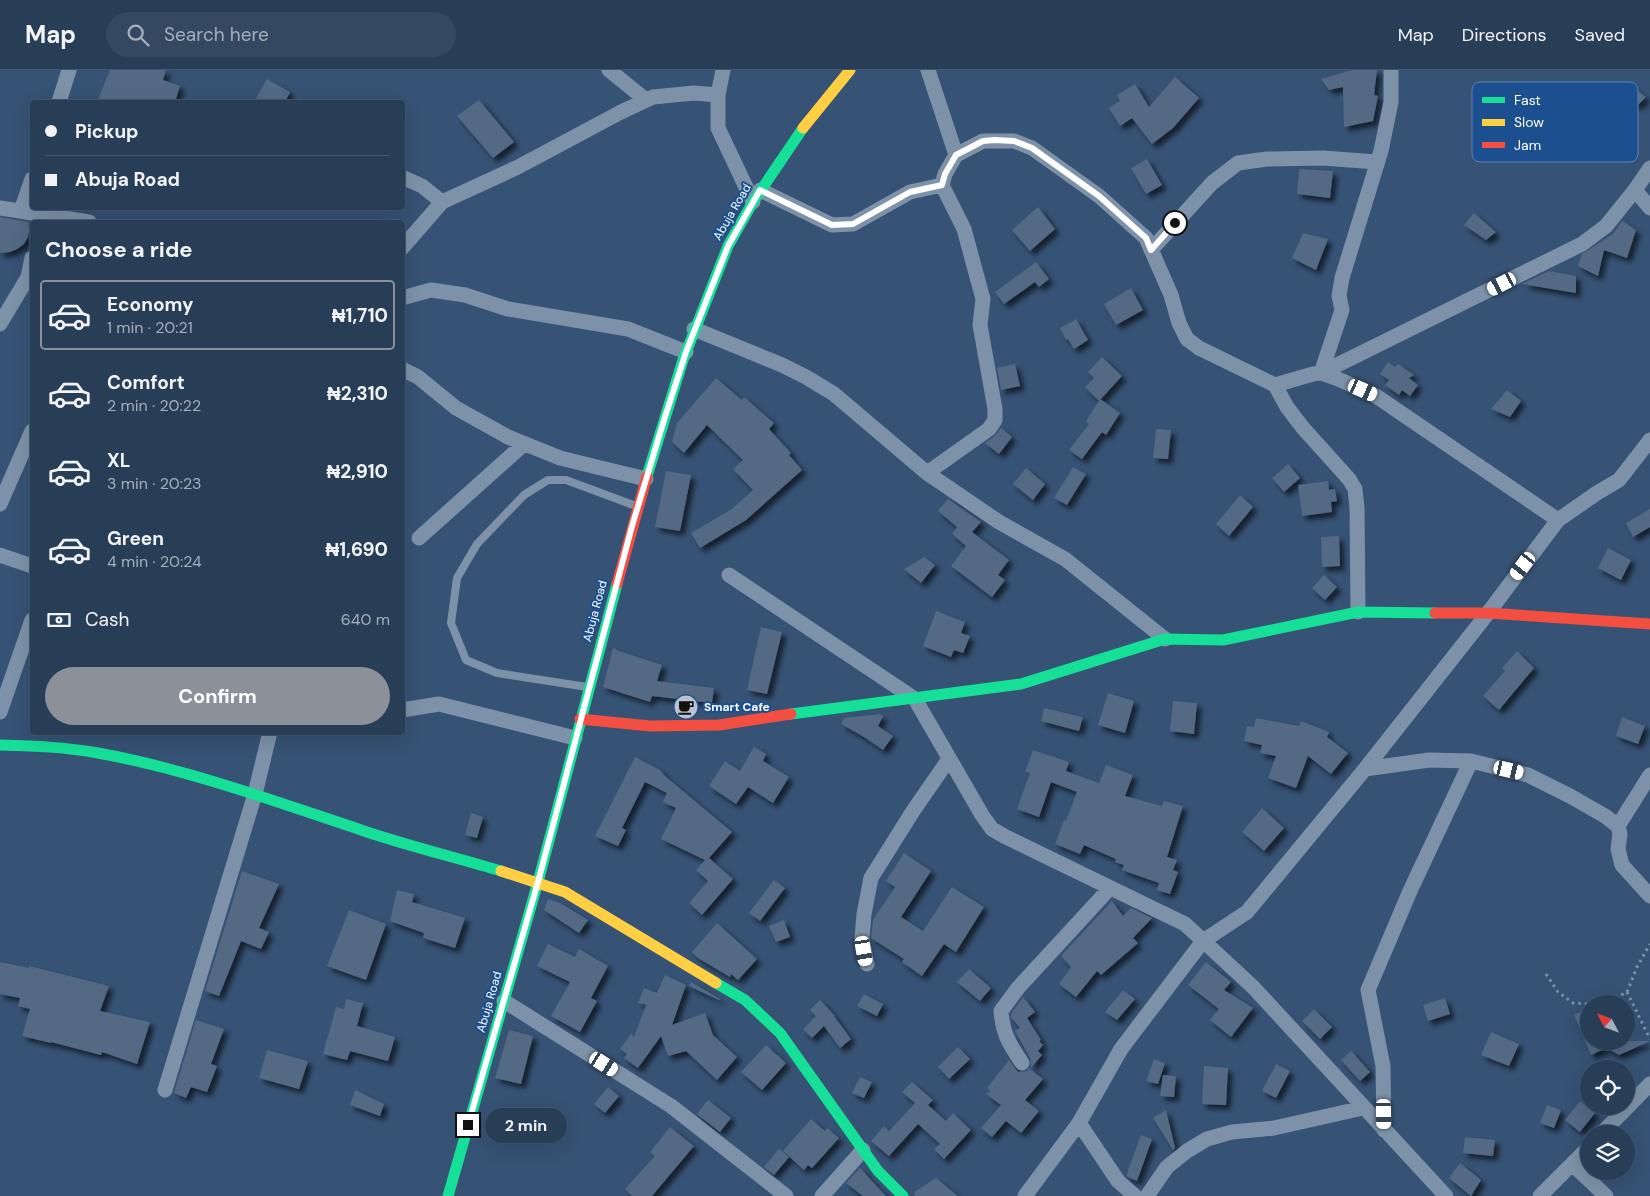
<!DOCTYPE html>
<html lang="en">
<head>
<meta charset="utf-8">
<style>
  body { margin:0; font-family:"DM Sans",sans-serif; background:#344961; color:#f1f3f6; height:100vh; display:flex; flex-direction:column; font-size:19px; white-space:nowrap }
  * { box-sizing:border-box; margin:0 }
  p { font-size:16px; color:#a5aeba }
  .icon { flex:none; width:28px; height:28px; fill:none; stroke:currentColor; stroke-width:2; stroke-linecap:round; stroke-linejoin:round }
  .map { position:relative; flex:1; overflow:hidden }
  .sheet { position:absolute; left:30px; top:150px; width:375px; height:515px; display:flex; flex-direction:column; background:#283e57; border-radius:5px; box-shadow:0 5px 20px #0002,0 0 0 1px #44576d }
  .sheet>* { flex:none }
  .banner { position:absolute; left:30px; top:30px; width:375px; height:110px; border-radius:5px; box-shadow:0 5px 20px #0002,0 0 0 1px #44576d; display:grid; align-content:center; height:110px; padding:0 15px; background:#283e57 }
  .needle { width:32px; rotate:311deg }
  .tools { position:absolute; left:1580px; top:925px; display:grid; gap:10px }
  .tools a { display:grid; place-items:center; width:55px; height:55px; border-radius:50%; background:#283e57; box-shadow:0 5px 20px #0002,0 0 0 1px #44576d; font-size:25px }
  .end { position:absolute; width:22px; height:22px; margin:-11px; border:6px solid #fff; background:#111; box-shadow:0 0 0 2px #111 }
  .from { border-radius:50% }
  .bubble { position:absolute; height:35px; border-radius:18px; background:#283e57; box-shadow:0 5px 20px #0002,0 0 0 1px #44576d; font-size:16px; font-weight:700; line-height:35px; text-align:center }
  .car { position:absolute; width:15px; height:30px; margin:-15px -8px; border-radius:6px; box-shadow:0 0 4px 1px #0007; background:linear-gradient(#fff 24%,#345 0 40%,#fff 0 76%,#345 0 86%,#fff 0) }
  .banner b { display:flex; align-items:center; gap:18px; height:48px; font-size:19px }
  .banner b+b { border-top:1px solid #44576d }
  .banner i { width:12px; height:12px; background:#f1f3f6 }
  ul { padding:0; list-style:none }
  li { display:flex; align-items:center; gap:15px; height:70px; margin:0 10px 8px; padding:0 5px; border:2px solid transparent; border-radius:5px }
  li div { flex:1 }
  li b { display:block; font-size:19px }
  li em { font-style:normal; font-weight:700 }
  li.active { border-color:#8c9099 }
  li>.icon { width:45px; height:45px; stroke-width:1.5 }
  h2 { padding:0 15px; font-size:22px; line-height:60px }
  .pay { display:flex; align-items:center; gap:12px; height:55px; padding:0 15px; font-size:19px }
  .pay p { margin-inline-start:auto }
  .action { display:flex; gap:10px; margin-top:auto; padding:10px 15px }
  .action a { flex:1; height:58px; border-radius:30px; background:#8c9099; color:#fff; font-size:20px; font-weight:700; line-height:58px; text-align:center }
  header { display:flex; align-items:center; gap:30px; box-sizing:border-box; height:70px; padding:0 25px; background:#283e57; border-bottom:1px solid #44576d }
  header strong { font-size:24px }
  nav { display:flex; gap:28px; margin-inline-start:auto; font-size:18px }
  .search { width:350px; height:45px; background:#344961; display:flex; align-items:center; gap:12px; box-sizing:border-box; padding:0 18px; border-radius:28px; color:#a5aeba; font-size:19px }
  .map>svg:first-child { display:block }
</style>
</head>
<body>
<header>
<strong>Map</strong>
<div class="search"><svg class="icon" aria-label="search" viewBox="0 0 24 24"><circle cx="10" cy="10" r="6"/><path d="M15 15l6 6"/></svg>Search here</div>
<nav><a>Map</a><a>Directions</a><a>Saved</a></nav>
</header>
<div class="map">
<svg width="1650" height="1126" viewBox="0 0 1650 1126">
  <defs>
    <filter id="shadow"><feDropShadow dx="4.5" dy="4.5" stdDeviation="2.5" flood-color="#0009"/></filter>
  </defs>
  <rect width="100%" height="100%" fill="#365274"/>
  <path fill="#526984" filter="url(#shadow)" d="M110 0H166L163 10 180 16 175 32H97Z
    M1352 0H1377L1374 25 1378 26 1373 51 1344 57 1343 17 1329 20 1321 9Z
    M1175 7 1199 28 1173 58 1152 74 1132 48 1120 56 1109 38 1120 31 1117 25 1135 14 1149 37Z
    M267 9 290 22 285 32H254Z
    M1626 12 1646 27 1637 36 1618 22Z
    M479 30 514 72 493 88 457 46Z
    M1147 89 1162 115 1146 124 1131 98Z
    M1299 99 1333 101 1330 128 1297 124Z
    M1038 137 1055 159 1030 181 1012 160Z
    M1474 143 1496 162 1486 170 1464 155Z
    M0 147 28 152 29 159 28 167 24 174 17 179 10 182 0 183Z
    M1622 151 1636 160 1627 188 1604 180 1598 206 1578 196 1582 184 1613 164Z
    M1303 163 1328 169 1316 200 1292 188Z
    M1036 192 1049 209 1039 217 1035 212 1004 234 995 222Z
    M1549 201 1576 206V223L1522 214Z
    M1131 218 1143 240 1116 255 1104 234Z
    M1076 249 1088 270 1074 279 1068 269 1066 270 1060 258Z
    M1102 287 1122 306 1099 331 1085 317 1094 308 1088 302Z
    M1388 292 1395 297 1398 294 1414 305 1409 308 1418 315 1410 326 1402 320 1399 325 1385 315 1389 310 1380 304Z
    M1015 294 1020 316 1001 320 997 298Z
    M716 308 742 330 744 327 774 353 769 359 791 383 789 385 802 400 746 450 700 478 691 463 732 439 753 420 733 399 743 390 707 355 684 383 672 372 677 353Z
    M1507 320 1521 331 1510 347 1491 339Z
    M1100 329 1120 343 1106 365 1102 362 1082 389 1069 380 1089 354 1086 351Z
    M1001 358 1012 367 999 384 985 373 995 366Z
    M1156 359 1171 360 1168 389 1153 388Z
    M1288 394 1300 408 1284 422 1272 408Z
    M1073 397 1086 404 1067 435 1054 428Z
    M1026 398 1045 414 1033 430 1013 414Z
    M666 401 691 405 680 461 655 457Z
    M1328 411 1329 420 1335 419 1337 431 1331 432 1332 442 1302 446 1298 415Z
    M1240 425 1253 437 1229 466 1216 454Z
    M948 429 981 452 972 462 1009 490 998 505 1005 510 992 527 951 496 966 476 952 464 957 457 938 441Z
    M1650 439V457L1633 467 1626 453Z
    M1339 466 1340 496 1322 497 1321 467Z
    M1608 478 1631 490 1621 510 1598 498Z
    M924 487 935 495 921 513 904 499Z
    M1324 505 1337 517 1325 530 1312 518Z
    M936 541 965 552 961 563 970 566 963 583 954 580 951 587 923 576Z
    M761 557 782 562 767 624 747 620Z
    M613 578 616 579V580L662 595 657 611 714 618 712 633 652 626 650 632 603 617Z
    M1517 581 1534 598 1499 640 1483 626 1505 601 1502 598Z
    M1108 623 1134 631 1125 663 1098 655Z
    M1173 631 1197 633 1194 664 1170 661Z
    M1044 638 1083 647 1079 661 1041 651Z
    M880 644 883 646 878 656 893 666 883 680 864 667 841 654 844 648Z
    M1622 647 1645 656 1638 674 1616 666Z
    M1256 648 1299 656 1301 651 1329 662 1327 667 1348 683 1331 704 1308 686 1296 718 1268 708 1276 686 1260 683 1262 675 1244 671 1247 656 1254 657Z
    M754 677 766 684 763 691 789 707 773 733 748 717 736 734 709 716 725 691 740 701Z
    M1033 680 1069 692 1066 701 1099 713 1106 695 1133 705 1125 726 1162 736 1164 731 1183 736 1167 787 1177 790 1173 800 1178 802 1170 824 1157 820 1159 813 1122 800 1124 795 1115 792 1116 789 1084 775 1080 784 1055 774 1064 750 1066 751 1077 722 1051 712 1039 747 1017 739 1030 703 1025 702Z
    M635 687 660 700 665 706 732 762 709 788 733 809 702 845 689 833 708 811 696 800 705 790 661 769 676 738 663 732 667 723 645 712 622 758 626 760 618 776 595 766Z
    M1262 738 1284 758 1264 781 1242 762Z
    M471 743 483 747 477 768 465 765Z
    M904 783 931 801 901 847 923 861 952 817 984 837 956 882 944 874 922 906 902 892 904 889 871 868 873 850 895 817 886 811Z
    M242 801 279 814 259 858 269 862 261 879 241 871 219 926 205 921Z
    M774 810 785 818 760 851 749 843Z
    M397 820 414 824 412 832 465 848 455 878 423 868 424 863 390 851Z
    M548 829 560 833 588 850 579 863 544 840Z
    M1112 831 1123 846 1131 838 1152 848 1133 868 1138 873 1101 905 1097 901 1076 927 1059 914 1071 897 1061 886Z
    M349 840 386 854 366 910 327 896Z
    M784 850 790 867 776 872 769 856Z
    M717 853 757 889 738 910 731 904 730 907 698 888 692 882Z
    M548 874 575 887 579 879 608 896 591 928 597 931 580 962 551 946 570 912 537 896Z
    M0 892 29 898V896L109 916 100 941 150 952 137 994 102 982 101 985 51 972V973L22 966 30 939 18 936 20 928 0 924Z
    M1206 892 1231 912 1224 920 1253 938 1231 967 1210 950 1219 939 1188 915Z
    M969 899 991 918 980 931 957 912Z
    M665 905 686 915 672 955 705 943 713 965 737 987 717 1010 686 981 668 986 661 966 638 998 624 988 627 984 620 979 631 964 634 967 646 935 638 933 644 918 657 923Z
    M691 912 720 929 719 930 689 916Z
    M1123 920 1135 929 1117 950 1105 942Z
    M864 924 883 934 877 946 857 936Z
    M1023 927 1035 942 1027 948 1041 970 1039 971 1043 975 1038 981 1042 985 1030 999 1043 1009 1025 1030 1039 1041 1021 1063 1006 1051 992 1067 981 1058 1001 1035 986 1024 990 1021 987 1018 1009 990 1018 1002 1027 1001 1031 997 1030 988 1015 961 1020 958 1011 947V944Z
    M1445 928 1450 944 1428 951 1423 935Z
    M346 929 363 933 357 956 395 967 388 991 350 981 347 990 323 984 336 937 344 939Z
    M820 930 835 946H834L851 969 840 978 824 956 812 968 803 959 816 946 810 940Z
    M1589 938V971H1650L1619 985 1606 978 1591 985 1574 945Z
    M1314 939 1332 957 1320 969 1302 951Z
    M196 950 224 959 211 994 217 996 207 1022 191 1017 186 1028 174 1023Z
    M509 960 533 966 521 1014 495 1008Z
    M1491 962 1519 974 1509 996 1481 985Z
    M766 975 786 993 762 1020 741 1002Z
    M958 977 970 989 949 1009 938 997Z
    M267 980 308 991 299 1019 259 1008Z
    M1351 981 1370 1002 1360 1011 1341 990Z
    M1154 989 1165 993 1158 1014 1146 1011Z
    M1276 994 1290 1001 1276 1028 1262 1021Z
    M1204 996 1228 998 1226 1035 1202 1034Z
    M1163 1005 1176 1006 1174 1027 1160 1026Z
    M860 1007 872 1012 864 1028 852 1023Z
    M912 1012 933 1030 928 1035 946 1051 953 1043 971 1060 944 1089 934 1079 940 1074 918 1054 889 1086 871 1071 884 1056 889 1061 915 1033 902 1022Z
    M608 1017 619 1026 605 1043 594 1034Z
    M355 1020 384 1034 380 1046 350 1035Z
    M708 1030 731 1048 720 1062 697 1044Z
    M1580 1031 1595 1043 1580 1062 1565 1050Z
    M1547 1035 1561 1040 1554 1058 1540 1053Z
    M1166 1040 1175 1078 1173 1080 1153 1048Z
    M811 1049 825 1061 827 1058 839 1068 812 1098 808 1095 804 1100 783 1081Z
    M670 1057 694 1076 652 1126H632L625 1119 655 1086 650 1082Z
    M1141 1065 1152 1069 1137 1111 1126 1106Z
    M1465 1067 1495 1070 1493 1086 1463 1083Z
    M779 1079 789 1087 774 1105 764 1097Z
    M1460 1093 1481 1110 1471 1126 1449 1108Z
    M860 1098 870 1109 886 1126H863L846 1113Z
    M936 1108 958 1126H915L914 1122Z"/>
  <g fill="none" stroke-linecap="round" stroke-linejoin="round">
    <path stroke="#7d92a8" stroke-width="3" stroke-dasharray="2.5 4" stroke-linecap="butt" d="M1546 904 1558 922 1573 933 1589 934
      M1627 922 1650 969
      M1604 934 1627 922 1637 897 1650 874"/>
    <path stroke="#7d92a8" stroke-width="8" d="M587 617 497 603 466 590 451 553 457 508 477 474 524 425 548 410H566L636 436"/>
    <path stroke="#7d92a8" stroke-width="15" d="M609 0 646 30
      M723 0 718 25V58L753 132
      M59 32 69 0
      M956 85 983 71H1014L1032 78 1099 126 1146 168 1171 225 1179 253 1187 269 1199 278 1275 315 1287 337 1303 358 1349 409 1355 419 1357 438 1358 542
      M402 107 422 116 442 132
      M760 120 832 155 853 154 910 122 942 115
      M1635 120 1650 138
      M0 138 89 152
      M21 141 32 109
      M402 178 442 132 518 97 621 42 653 27 694 23 718 25
      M1151 180 1212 113 1238 93 1267 89 1323 88 1377 92
      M402 228 431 220 465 225 508 239 628 259 686 282
      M0 254 28 207 32 188
      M694 259 782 295 806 307 834 324 927 403 999 452 1065 489 1165 569
      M402 299 418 307 456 338 508 367 560 388 646 409
      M1321 303 1582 174 1606 156 1635 120 1650 98
      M1321 303 1342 240 1339 226 1342 208 1381 81 1391 32V0
      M1275 315 1313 304 1321 303 1338 309 1376 326 1558 450
      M927 403 989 359 995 350V339L980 255 983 229 964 159 942 115 945 104 956 85 928 0
      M0 434 32 361
      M419 468 524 374
      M0 485 32 496
      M729 505 915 629 982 745 992 759 1004 766 1185 854 1253 917 1446 1126
      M402 640 439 634 575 668
      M0 642 32 550
      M1365 699 1429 690 1471 691 1528 705 1570 726 1605 746 1618 756 1620 764 1618 779 1622 795 1650 826
      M1618 756 1650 705
      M867 894 862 868 864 844 871 808 913 741 949 689
      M504 931 671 1036 786 1126
      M1022 993C1009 973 1003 965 1001 941L1018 918 1110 818
      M165 1020 255 724 270 662
      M1079 1053 1118 1111 1135 1126
      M1384 1060 1383 996 1368 920 1410 821 1471 691
      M1601 1064 1650 1014
      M1572 1094 1606 1126
      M822 1126 863 1080
      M1025 1126 1079 1053 1121 979 1203 871 1247 842 1365 699 1488 543 1558 450 1597 423 1619 410 1650 370
      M1147 1126 1167 1097 1187 1081 1207 1069 1232 1062 1274 1058 1363 1038
      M1540 1126 1589 1077"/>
    <path stroke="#16e098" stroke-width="11" d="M647 406 683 290 728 176 753 132 803 58
      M791 644 1021 614 1165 569 1223 570 1358 542 1435 543
      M0 675C33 676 66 677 98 683 191 700 280 733 370 763 413 777 457 788 501 801
      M716 913 745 930 780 963 878 1101 903 1126
      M448 1126 538 812 617 514"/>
    <path stroke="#ffcf43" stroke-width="11" d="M803 58 850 0
      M501 801 565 822 716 913"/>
    <path stroke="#f24e42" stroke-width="11" d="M617 514 647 406
      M1435 543H1488L1650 554
      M580 649 650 656 719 655 791 644"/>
  </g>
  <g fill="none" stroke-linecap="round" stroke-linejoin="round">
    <path stroke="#fff" stroke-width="6" d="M468 1055 538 812 632 456 664 350 686 282 728 176 760 120 832 155 853 154 910 122 942 115 945 104 956 85 983 71 994 70 1014 71 1032 78 1099 126 1146 168 1151 180 1175 153"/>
  </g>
  <defs>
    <symbol id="cafe-disc" viewBox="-11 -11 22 22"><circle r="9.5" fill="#b9c2ce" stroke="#1b4f8f"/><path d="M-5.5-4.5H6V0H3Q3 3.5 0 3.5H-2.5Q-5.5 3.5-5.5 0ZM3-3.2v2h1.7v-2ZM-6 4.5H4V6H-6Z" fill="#111"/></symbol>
  </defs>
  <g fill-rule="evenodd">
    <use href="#cafe-disc" x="672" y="623" width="28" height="28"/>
  </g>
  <g text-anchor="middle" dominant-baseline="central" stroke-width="4" stroke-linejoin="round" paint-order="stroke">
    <g font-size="12" fill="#fff" stroke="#1b4f8f">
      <text transform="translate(732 142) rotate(-60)">Abuja Road</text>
      <text transform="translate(595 541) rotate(-75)">Abuja Road</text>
      <text transform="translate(489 932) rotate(-74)">Abuja Road</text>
    </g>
    <g font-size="12" font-weight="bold" fill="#fff" stroke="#1b4f8f" text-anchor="start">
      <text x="704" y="637">Smart Cafe</text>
    </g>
  </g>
  <rect x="1472" y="12" width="166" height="80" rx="8" fill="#1b4f8f" stroke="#5f84b1" stroke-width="1"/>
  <rect x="1482" y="27" width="23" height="6" fill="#16e098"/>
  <rect x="1482" y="49" width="23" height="7" fill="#ffcf43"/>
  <rect x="1482" y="72" width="23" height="6" fill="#f24e42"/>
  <g font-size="14" fill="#fff">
    <text x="1514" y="35">Fast</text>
    <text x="1514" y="57">Slow</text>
    <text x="1514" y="80">Jam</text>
  </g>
</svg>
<div class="tools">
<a><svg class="needle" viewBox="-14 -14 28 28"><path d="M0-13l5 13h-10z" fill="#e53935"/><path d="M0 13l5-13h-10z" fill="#a5aeba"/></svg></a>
<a><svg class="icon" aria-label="locate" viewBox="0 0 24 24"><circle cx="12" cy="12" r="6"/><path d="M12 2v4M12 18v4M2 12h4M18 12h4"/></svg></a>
<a><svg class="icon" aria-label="layers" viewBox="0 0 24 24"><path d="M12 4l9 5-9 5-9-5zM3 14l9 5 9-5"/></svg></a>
</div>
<i class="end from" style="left:1175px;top:153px"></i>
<i class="end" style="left:468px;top:1055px"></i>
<div class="bubble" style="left:485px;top:1038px;width:82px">2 min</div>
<i class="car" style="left:1502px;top:214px;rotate:243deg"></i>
<i class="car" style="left:1363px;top:320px;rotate:114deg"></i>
<i class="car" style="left:1523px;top:496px;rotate:217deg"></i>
<i class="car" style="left:1509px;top:700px;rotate:103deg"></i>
<i class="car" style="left:864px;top:881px;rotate:170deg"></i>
<i class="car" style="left:604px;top:994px;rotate:122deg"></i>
<i class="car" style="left:1384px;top:1044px;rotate:179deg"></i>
<div class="banner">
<b><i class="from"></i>Pickup</b>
<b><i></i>Abuja Road</b>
</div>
<section class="sheet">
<h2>Choose a ride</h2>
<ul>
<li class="active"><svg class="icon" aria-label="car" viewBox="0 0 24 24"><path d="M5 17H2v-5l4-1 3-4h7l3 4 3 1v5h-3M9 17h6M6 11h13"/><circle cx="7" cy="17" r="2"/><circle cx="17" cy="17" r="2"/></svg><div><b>Economy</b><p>1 min · 20:21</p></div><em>₦1,710</em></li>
<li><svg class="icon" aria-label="car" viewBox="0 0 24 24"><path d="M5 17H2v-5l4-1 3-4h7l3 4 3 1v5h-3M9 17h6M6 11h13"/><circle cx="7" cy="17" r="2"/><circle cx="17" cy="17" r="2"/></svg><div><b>Comfort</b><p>2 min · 20:22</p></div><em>₦2,310</em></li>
<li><svg class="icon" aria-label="car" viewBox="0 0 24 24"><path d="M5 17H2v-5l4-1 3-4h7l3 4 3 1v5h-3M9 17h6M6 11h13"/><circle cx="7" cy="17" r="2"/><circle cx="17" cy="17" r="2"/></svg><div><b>XL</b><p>3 min · 20:23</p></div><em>₦2,910</em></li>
<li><svg class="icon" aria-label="car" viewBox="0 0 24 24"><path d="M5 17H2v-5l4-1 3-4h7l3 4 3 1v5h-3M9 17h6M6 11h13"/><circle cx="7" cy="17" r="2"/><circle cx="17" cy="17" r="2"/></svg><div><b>Green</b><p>4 min · 20:24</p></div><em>₦1,690</em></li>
</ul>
<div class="pay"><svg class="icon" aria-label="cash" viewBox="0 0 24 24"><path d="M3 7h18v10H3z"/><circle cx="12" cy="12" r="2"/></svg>Cash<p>640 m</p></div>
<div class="action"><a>Confirm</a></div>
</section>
</div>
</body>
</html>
